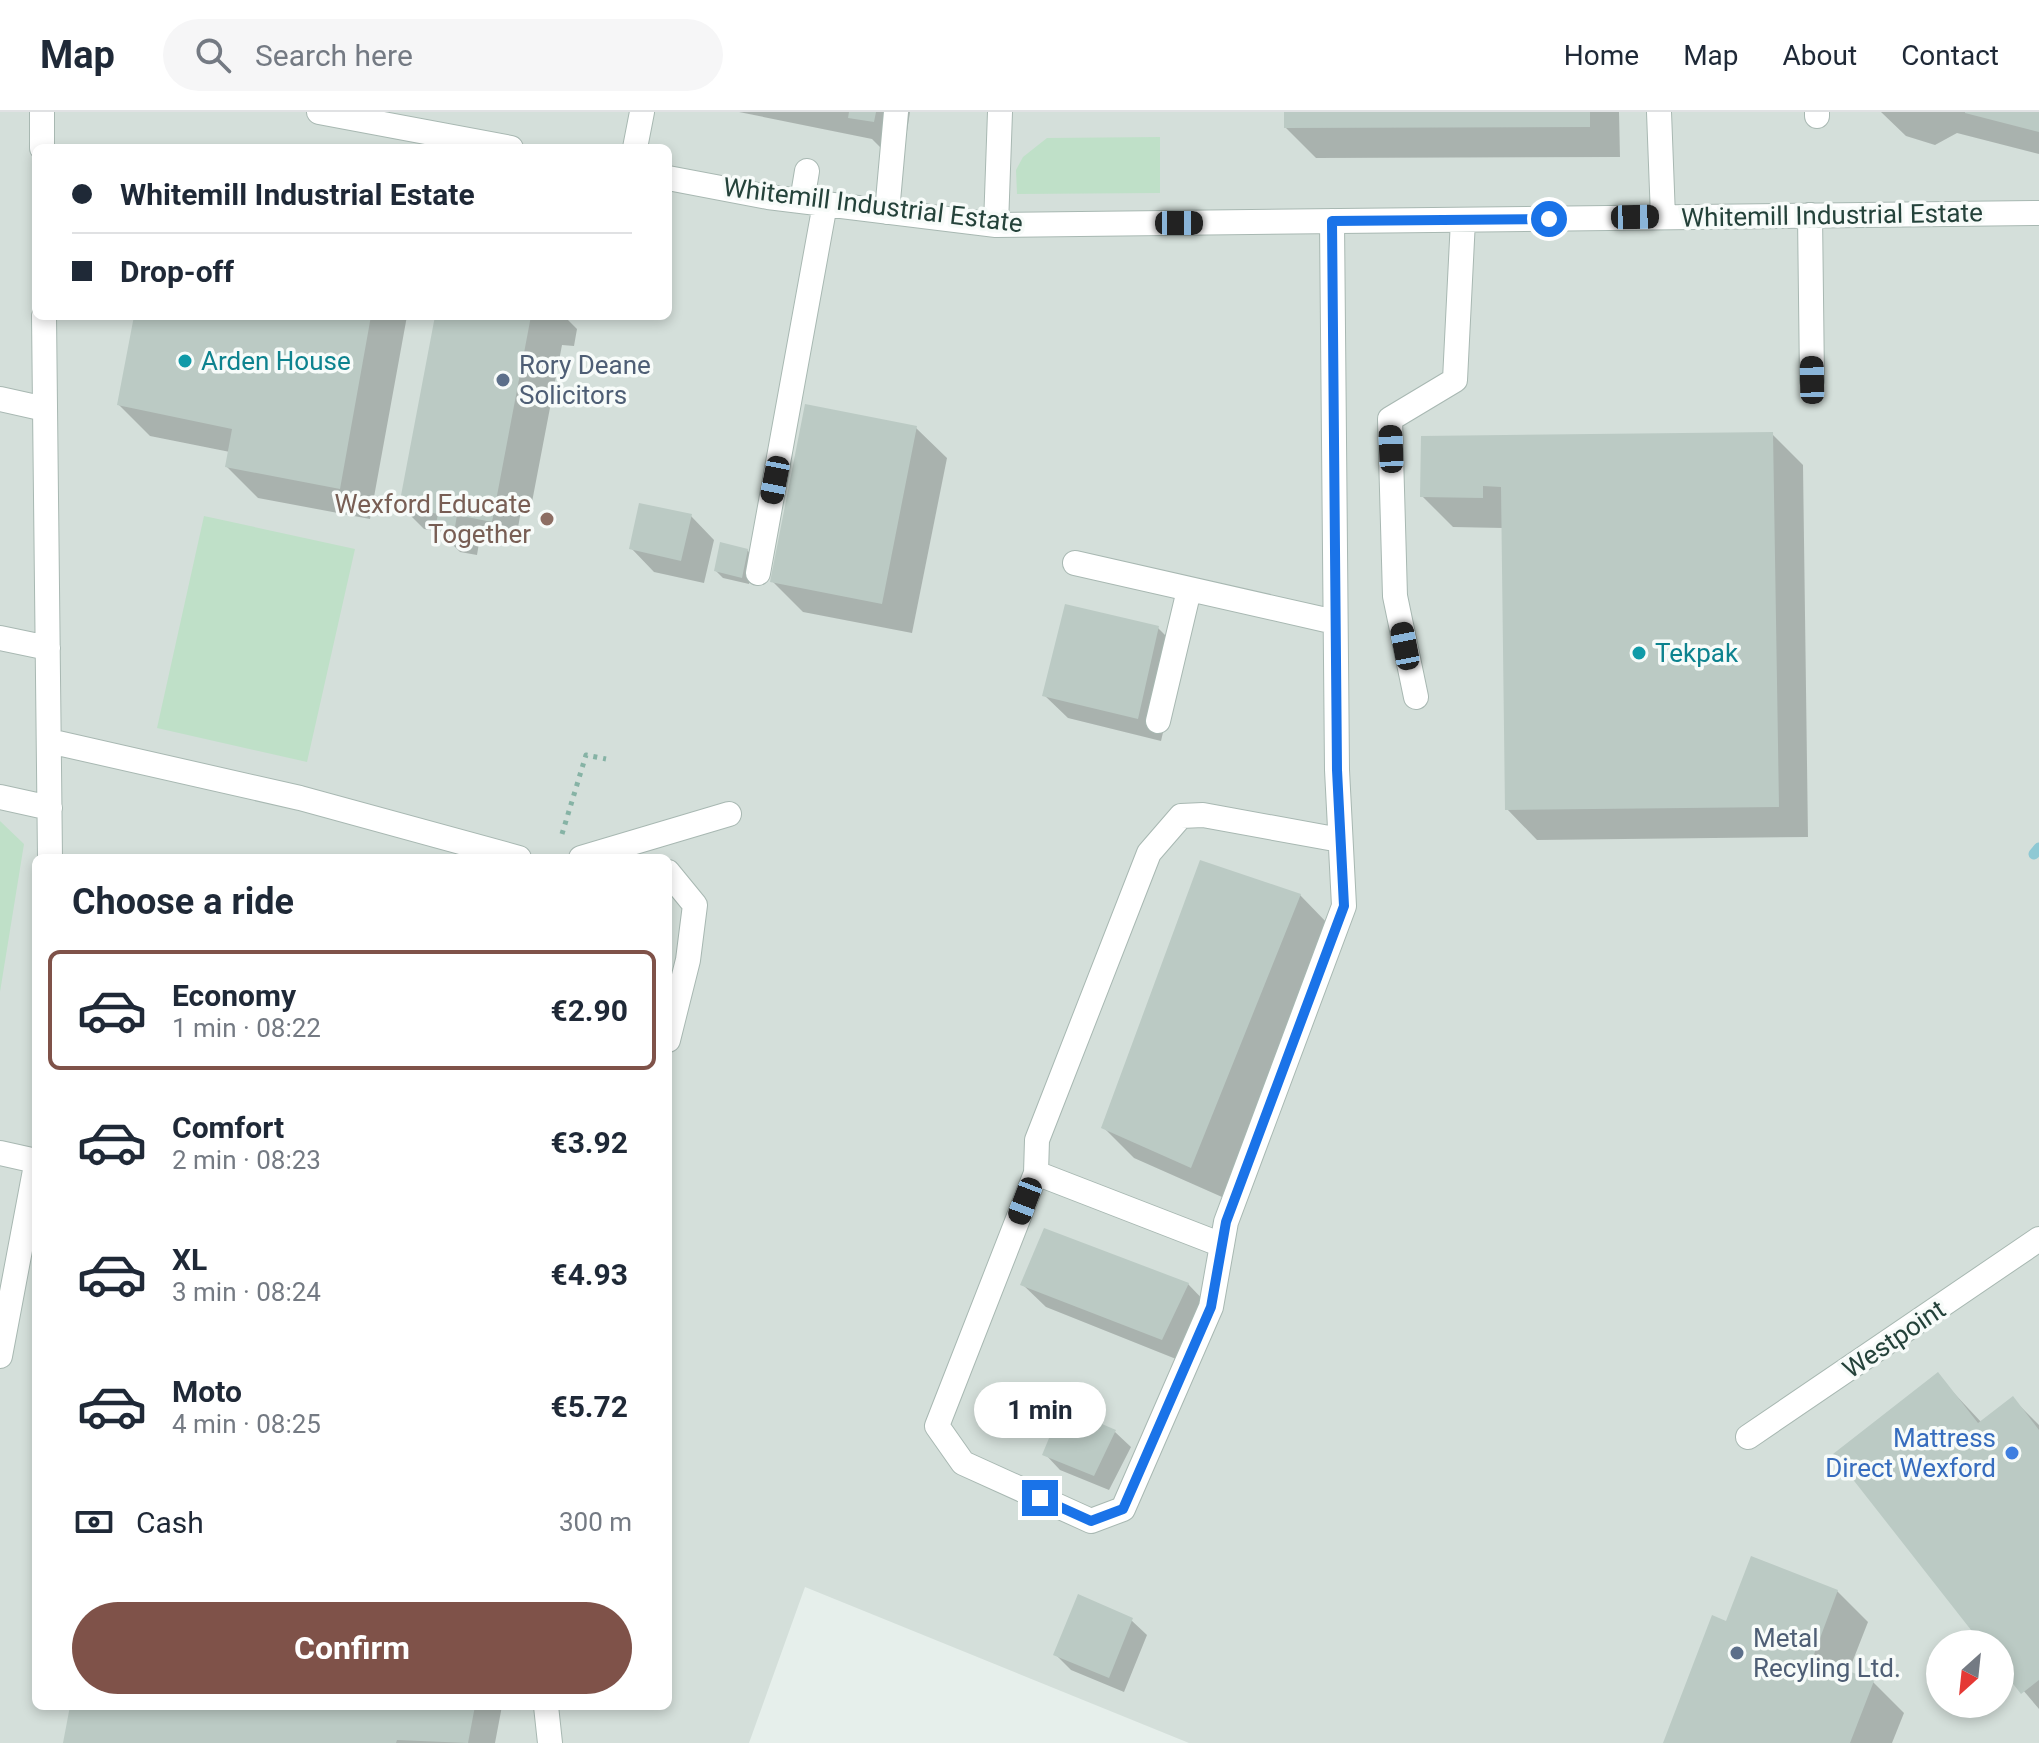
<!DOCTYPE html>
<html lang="en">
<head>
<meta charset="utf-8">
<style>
  body { margin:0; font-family:Roboto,sans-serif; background:#f6f6f7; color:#1f2937; height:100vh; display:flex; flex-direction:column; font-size:30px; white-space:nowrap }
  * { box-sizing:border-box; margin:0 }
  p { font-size:26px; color:#747a83 }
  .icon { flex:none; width:44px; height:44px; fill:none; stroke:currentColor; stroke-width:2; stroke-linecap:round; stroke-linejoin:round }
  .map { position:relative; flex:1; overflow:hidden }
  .drawer { position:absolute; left:32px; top:742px; width:640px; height:856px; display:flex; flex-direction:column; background:#fff; border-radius:12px; box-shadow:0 4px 12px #0003 }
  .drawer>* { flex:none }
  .top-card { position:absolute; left:32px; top:32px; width:640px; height:176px; border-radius:12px; box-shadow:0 4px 12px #0003; display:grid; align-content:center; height:176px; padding:0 40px; background:#fff }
  .needle { width:52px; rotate:207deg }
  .controls { position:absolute; left:1926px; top:1518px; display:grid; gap:16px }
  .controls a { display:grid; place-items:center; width:88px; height:88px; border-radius:50%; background:#fff; box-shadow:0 4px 12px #0003; font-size:40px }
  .end { position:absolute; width:36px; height:36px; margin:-18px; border:10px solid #1a73e8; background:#fff; box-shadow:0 0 0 4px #fff }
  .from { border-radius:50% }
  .bubble { position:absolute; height:56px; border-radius:28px; background:#fff; box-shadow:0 4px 12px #0003; font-size:26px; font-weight:700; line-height:56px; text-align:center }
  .car { position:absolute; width:24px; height:48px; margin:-24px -12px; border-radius:10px; box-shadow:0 0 6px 2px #0007; background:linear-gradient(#222 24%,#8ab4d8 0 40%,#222 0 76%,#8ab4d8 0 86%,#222 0) }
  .top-card b { display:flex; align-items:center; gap:28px; height:76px; font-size:30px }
  .top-card b+b { border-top:2px solid #e0e1e3 }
  .top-card i { width:20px; height:20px; background:#1f2937 }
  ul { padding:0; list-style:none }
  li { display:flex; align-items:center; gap:24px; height:120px; margin:0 16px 12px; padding:0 24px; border:4px solid transparent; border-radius:12px }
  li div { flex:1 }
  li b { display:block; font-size:30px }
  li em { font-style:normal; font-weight:700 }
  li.on { border-color:#7f5249 }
  li>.icon { width:72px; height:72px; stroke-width:1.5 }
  h2 { padding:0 40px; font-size:36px; line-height:96px }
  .pay { display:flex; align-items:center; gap:20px; height:88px; padding:0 40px; font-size:30px }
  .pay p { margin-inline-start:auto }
  .cta { display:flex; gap:16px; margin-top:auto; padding:16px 40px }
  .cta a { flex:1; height:92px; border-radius:48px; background:#7f5249; color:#fff; font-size:32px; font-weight:700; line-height:92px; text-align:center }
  header { display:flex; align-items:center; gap:48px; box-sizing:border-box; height:112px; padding:0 40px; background:#fff; border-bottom:2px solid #e0e1e3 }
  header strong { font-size:38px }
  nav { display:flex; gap:44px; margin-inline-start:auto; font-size:28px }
  .search { width:560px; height:72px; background:#f6f6f7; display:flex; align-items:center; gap:20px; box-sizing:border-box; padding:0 28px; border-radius:44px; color:#747a83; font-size:30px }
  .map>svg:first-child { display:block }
</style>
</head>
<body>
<header>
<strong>Map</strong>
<div class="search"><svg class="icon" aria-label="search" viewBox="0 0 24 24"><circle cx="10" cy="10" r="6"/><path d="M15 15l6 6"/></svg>Search here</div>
<nav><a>Home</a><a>Map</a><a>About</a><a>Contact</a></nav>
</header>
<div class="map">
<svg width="2039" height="1631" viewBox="0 0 2039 1631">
  <rect width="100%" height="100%" fill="#e6efeb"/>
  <path fill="#d4dfda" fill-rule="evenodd" d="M0 0H2039V1631H1189L805 1475 749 1631H0ZM36 36H668V204H36ZM36 746H668V1594H36ZM1940 1532H2000V1592H1940Z"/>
  <path fill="#bfe0c8" d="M1160 25V81L1017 82 1016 58 1023 45 1047 26Z
    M204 404 355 437 307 650 157 616Z
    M0 709 24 732 0 880Z"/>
  <path fill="#0003" d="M739 0H910L904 39 881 36 872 27Z
    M1286 0H1619L1620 45 1316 46 1286 16Z
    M1881 0H2039V42L1957 21 1935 33 1906 24Z
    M136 204H407L370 407 258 386 227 355 230 340 150 324 119 293Z
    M437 204H564L577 217 574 234 562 233 532 390 523 388 515 432 480 425 477 443 460 440 440 420 424 417 401 394Z
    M916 316 947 346 912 521 803 500 772 469Z
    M1772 322 1803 353 1808 725 1537 728 1507 697 1503 416 1453 415 1422 384Z
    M691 404 714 428 704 471 654 460 631 436Z
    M747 438 754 446 749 472 723 466 716 459Z
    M1158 516 1182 540 1161 629 1068 606 1044 583Z
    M1300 783 1330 814 1222 1085 1134 1046 1104 1016Z
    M1022 1172H1188L1211 1196 1186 1251 1046 1195Z
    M1937 1263 1982 1311 2013 1287 2039 1313V1597L2000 1551V1532H1985Z
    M1064 1298 1115 1320 1131 1335 1109 1378 1060 1358 1045 1342Z
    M1837 1479 1868 1510 1848 1561 1873 1570 1904 1601 1892 1631H1666L1727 1512Z
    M1131 1508 1147 1523 1124 1580 1071 1558 1055 1542Z
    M72 1594H502L495 1631H65Z"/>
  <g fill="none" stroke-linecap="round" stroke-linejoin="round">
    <path stroke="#8ec9d4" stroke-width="11" d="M2034 742 2039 736"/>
  </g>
  <path fill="#bbcac4" d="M849 0H876L874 10 848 6Z
    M1284 0H1590V15L1284 16Z
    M1965 0H2039V20L1965 1Z
    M134 204H371L340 377 225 355 232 317 117 293Z
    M435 204H531L492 410 457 403 454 421 435 417 438 402 399 394Z
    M805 292 917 314 882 492 770 470Z
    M1773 320 1779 695 1505 698 1501 375 1483 374V386L1420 385 1421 324Z
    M639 391 692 402 681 449 629 437Z
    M720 430 748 437 742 466 714 459Z
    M1065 492 1159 514 1138 607 1042 584Z
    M1200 748 1301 782 1191 1056 1101 1016Z
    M1044 1116 1189 1171 1162 1228 1020 1173Z
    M1938 1260 1978 1311 2013 1284 2039 1318V1568L2021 1582 2000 1555V1532H1982L1833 1342Z
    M1062 1295 1116 1318 1094 1364 1042 1343Z
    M1751 1444 1838 1478 1813 1545 1874 1569 1850 1631H1663L1712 1503 1726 1509Z
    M1078 1482 1133 1506 1109 1566 1053 1543Z
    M70 1594H475L468 1631 397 1628 396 1631H63Z"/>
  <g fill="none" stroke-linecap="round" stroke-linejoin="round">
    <defs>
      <path id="minor" d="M42 0V36
        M319 0 511 36
        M1659 0 1663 105
        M1817 0V4
        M635 36 642 0
        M668 66 768 85 996 113 2039 101
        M802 89 807 59
        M887 100 896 0
        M1810 103 1812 268
        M1332 109 1337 658 1344 794 1226 1110 1211 1195 1123 1397 1091 1409 963 1351 937 1314 1036 1061 1037 1028 1149 741 1181 704 1203 703 1340 728
        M996 113 1000 0
        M44 204 50 746
        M0 287 45 297
        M1075 451 1335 510
        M758 461 825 92
        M0 526 48 536
        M1416 585 1395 484 1390 307 1455 268 1463 108
        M1158 609 1189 478
        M49 629 300 686 519 746
        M0 685 50 696
        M581 746 729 702
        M668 760 695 793 688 848 668 928
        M0 1041 36 1049
        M1036 1061 1222 1133
        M0 1244 36 1053
        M1748 1325 2039 1127
        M546 1594 550 1631"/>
    </defs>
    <use href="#minor" stroke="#a8b8b2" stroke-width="26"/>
    <path stroke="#86b3a5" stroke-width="5" stroke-dasharray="4 6" stroke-linecap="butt" d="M562 722 586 643 606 647"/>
    <use href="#minor" stroke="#fff" stroke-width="24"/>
  </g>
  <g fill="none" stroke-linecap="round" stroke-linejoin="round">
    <path stroke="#1a73e8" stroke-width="10" d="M1040 1386 1091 1409 1123 1397 1211 1195 1226 1110 1344 794 1337 658 1332 109 1549 107"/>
  </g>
  <g fill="#0f9aa8" stroke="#f7fbf9" stroke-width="3">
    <circle cx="185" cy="249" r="8"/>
    <circle cx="1639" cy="541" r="8"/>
  </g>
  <g fill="#5c6f8a" stroke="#f7fbf9" stroke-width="3">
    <circle cx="503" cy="268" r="8"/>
    <circle cx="1737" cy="1541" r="8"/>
  </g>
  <circle fill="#8d6e63" stroke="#f7fbf9" stroke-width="3" cx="547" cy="407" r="8"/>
  <circle fill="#3f7fe0" stroke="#f7fbf9" stroke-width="3" cx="2012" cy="1341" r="8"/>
  <g text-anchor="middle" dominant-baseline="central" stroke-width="7" stroke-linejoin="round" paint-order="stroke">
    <g font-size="26" fill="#24423a" stroke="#f7fbf9">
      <text transform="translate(873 93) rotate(7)">Whitemill Industrial Estate</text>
      <text transform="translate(1832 103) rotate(-1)">Whitemill Industrial Estate</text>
      <text transform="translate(1894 1227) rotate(-34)">Westpoint</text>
    </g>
    <g font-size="26" fill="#0d838f" stroke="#f7fbf9" text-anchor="start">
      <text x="201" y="249">Arden House</text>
      <text x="1655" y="541">Tekpak</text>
    </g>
    <g font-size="26" fill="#4e5e75" stroke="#f7fbf9" text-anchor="start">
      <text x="519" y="253">Rory Deane<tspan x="519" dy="30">Solicitors</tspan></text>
      <text x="1753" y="1526">Metal<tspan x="1753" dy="30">Recyling Ltd.</tspan></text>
    </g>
    <g font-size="26" fill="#785e54" stroke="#f7fbf9" text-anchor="end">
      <text x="531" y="392">Wexford Educate<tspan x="531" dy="30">Together</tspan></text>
    </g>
    <g font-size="26" fill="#366cbe" stroke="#f7fbf9" text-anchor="end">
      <text x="1996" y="1326">Mattress<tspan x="1996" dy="30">Direct Wexford</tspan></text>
    </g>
  </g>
</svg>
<div class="controls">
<a><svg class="needle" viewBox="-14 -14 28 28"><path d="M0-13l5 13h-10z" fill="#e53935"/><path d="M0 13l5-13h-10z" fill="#747a83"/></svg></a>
</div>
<i class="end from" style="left:1549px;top:107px"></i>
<i class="end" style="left:1040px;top:1386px"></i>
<div class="bubble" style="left:974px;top:1270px;width:132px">1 min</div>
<i class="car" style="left:1635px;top:105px;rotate:89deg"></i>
<i class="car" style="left:1179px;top:111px;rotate:90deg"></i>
<i class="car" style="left:1812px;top:268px;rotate:359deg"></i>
<i class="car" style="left:1391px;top:337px;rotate:358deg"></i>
<i class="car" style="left:775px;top:368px;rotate:191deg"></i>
<i class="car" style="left:1405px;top:534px;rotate:349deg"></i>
<i class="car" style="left:1025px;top:1089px;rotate:201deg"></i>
<div class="top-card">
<b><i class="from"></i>Whitemill Industrial Estate</b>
<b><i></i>Drop-off</b>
</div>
<section class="drawer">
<h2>Choose a ride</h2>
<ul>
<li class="on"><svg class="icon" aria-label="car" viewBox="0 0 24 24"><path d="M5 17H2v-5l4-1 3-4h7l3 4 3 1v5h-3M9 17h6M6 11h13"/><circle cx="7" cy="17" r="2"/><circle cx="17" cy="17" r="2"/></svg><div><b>Economy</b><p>1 min · 08:22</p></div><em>€2.90</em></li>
<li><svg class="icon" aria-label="car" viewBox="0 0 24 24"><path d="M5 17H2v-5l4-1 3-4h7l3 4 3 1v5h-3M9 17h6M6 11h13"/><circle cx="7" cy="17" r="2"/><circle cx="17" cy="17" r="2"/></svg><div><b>Comfort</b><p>2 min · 08:23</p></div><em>€3.92</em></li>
<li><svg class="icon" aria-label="car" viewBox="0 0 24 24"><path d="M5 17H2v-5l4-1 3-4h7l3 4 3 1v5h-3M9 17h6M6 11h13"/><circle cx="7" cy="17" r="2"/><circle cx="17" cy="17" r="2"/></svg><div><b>XL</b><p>3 min · 08:24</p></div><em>€4.93</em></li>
<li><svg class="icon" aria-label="car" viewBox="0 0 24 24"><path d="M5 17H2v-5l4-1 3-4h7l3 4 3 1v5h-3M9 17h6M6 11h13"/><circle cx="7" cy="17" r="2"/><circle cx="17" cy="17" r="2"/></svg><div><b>Moto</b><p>4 min · 08:25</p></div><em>€5.72</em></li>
</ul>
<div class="pay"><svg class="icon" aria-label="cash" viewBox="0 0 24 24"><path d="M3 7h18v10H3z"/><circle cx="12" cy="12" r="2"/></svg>Cash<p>300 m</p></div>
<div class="cta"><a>Confirm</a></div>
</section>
</div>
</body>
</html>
